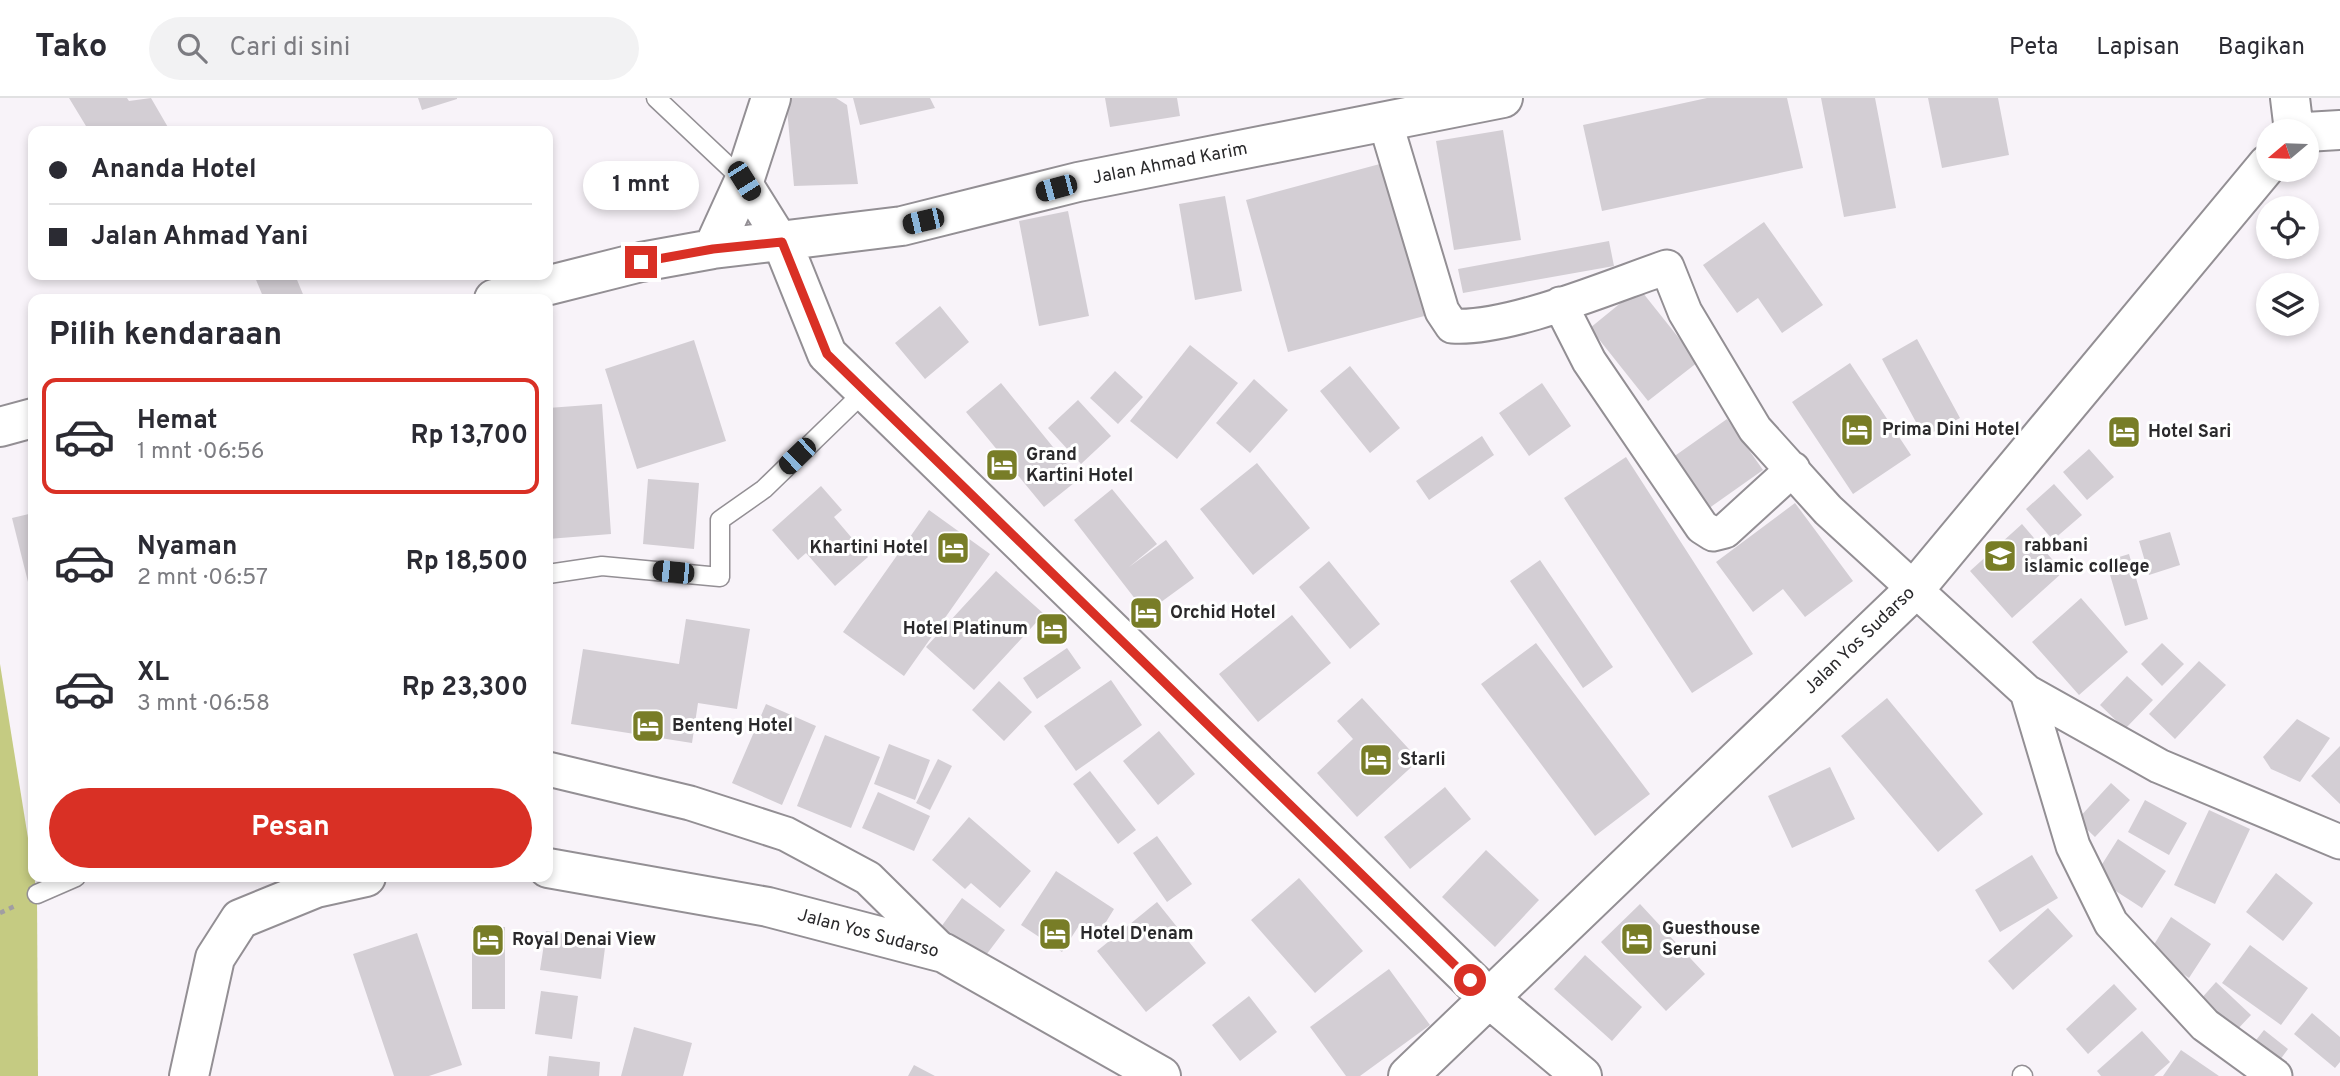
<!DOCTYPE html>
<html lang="id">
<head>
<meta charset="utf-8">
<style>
  body { margin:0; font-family:Overpass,sans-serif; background:#f2f2f3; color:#2b2b33; height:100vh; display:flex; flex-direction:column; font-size:26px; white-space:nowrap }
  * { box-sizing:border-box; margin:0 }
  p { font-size:23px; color:#7c7c81 }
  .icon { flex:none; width:38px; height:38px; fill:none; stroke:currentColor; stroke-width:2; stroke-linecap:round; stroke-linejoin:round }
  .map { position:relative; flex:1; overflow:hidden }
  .drawer { position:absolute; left:28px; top:196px; width:525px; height:588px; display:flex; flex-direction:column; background:#fff; border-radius:14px; box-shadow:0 4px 10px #0003 }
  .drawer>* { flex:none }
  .hud { position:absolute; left:28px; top:28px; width:525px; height:154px; border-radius:14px; box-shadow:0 4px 10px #0003; display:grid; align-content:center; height:154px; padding:0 21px; background:#fff }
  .needle { width:46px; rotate:251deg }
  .controls { position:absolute; left:2256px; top:21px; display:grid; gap:14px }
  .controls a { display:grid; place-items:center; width:63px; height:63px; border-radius:50%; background:#fff; box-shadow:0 4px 10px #0003; font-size:35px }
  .end { position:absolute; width:32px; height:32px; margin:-16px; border:9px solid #d93025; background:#fff; box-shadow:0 0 0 4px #fff }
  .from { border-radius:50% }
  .bubble { position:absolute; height:49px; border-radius:24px; background:#fff; box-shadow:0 4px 10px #0003; font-size:23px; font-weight:700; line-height:49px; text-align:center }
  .car { position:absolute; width:21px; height:42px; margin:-21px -10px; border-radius:9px; box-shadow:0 0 5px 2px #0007; background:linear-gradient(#222 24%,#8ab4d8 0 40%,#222 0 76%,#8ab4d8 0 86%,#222 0) }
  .hud b { display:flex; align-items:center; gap:24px; height:66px; font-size:26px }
  .hud b+b { border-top:2px solid #e1e1e2 }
  .hud i { width:18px; height:18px; background:#2b2b33 }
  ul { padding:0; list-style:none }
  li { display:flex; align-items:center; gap:21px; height:116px; margin:0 14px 10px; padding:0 7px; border:4px solid transparent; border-radius:14px }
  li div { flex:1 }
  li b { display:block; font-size:26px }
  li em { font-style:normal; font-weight:700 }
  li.active { border-color:#d93025 }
  li>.icon { width:63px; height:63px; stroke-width:1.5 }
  h2 { padding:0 21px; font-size:32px; line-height:84px }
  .button { display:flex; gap:14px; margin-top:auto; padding:14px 21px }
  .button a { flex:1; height:80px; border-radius:42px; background:#d93025; color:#fff; font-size:28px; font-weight:700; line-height:80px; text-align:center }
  header { display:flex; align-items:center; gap:42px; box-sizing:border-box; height:98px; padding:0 35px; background:#fff; border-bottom:2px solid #e1e1e2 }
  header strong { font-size:33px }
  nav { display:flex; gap:38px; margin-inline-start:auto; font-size:24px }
  .search { width:490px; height:63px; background:#f2f2f3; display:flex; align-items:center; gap:18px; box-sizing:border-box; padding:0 24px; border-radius:38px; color:#7c7c81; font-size:26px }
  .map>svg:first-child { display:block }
</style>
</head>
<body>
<header>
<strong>Tako</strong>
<div class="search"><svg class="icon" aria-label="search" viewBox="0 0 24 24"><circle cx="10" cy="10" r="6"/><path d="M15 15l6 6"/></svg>Cari di sini</div>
<nav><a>Peta</a><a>Lapisan</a><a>Bagikan</a></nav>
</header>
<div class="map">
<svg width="2340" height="978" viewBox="0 0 2340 978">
  <rect width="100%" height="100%" fill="#f8f3f9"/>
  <path fill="#c5cb82" d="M0 566 37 796 38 978H0Z"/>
  <path fill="#d3ced4" d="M69 0H127L129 3 151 0 169 31 89 33Z
    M418 0H457V1L422 12Z
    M786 0H836L847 7 858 86 794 88Z
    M853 0H930L935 10 860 27Z
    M1105 0H1177L1180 18 1110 29Z
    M1707 0H1787L1803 70 1602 113 1583 27Z
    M1821 0H1875L1896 110 1844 119Z
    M1928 0H1998L2009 57 1942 70Z
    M1503 32 1521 142 1454 152 1436 43Z
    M1391 63 1432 216 1288 254 1246 102Z
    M1225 98 1242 193 1195 202 1179 106Z
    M1068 113 1089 218 1039 228 1019 123Z
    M1764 124 1823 207 1782 235 1758 200 1737 215 1703 167Z
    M1609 143 1614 168 1463 195 1458 171Z
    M254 177H295L305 201H264Z
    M1639 190 1698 264 1648 303 1590 230Z
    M940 208 969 244 925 281 895 245Z
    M1917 241 1960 320 1924 339 1882 261Z
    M694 242 726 343 637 371 605 271Z
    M1190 247 1238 285 1177 361 1130 323Z
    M1850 265 1911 357 1853 396 1792 304Z
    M1350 268 1400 330 1370 355 1320 293Z
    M1115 273 1143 299 1118 326 1090 300Z
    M1254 281 1288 312 1250 355 1216 325Z
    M1001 285 1079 381 1044 409 966 314Z
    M1542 285 1571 328 1529 358 1499 315Z
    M1078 302 1111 338 1081 366 1048 330Z
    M602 306 611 436 548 441V310Z
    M1727 321 1763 372 1705 413 1669 362Z
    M1482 338 1494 357 1429 402 1416 383Z
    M2089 351 2114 379 2087 402 2063 374Z
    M1626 359 1753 556 1692 595 1564 400Z
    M1257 365 1310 430 1253 477 1200 411Z
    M648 381 699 385 694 451 643 446Z
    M2054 386 2082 417 2053 442 2026 411Z
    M821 388 842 412 834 419 868 459 835 488 806 455 798 462 772 432Z
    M1112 391 1157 446 1129 469 1166 442 1194 480 1146 515 1074 422Z
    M1795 405 1853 483 1805 519 1783 491 1753 514 1716 464Z
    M929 412 990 456 904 578 843 534Z
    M33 415V500H32L12 420Z
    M2022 426 2063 474 2012 520 1970 473Z
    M2170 434 2180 467 2149 477 2139 443Z
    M2129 456 2148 521 2125 528 2106 463Z
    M1540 462 1613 569 1583 590 1510 483Z
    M1329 463 1380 526 1350 551 1299 489Z
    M996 473 1044 516 974 592 926 549Z
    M2081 500 2128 554 2079 597 2032 544Z
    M1292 517 1331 565 1258 624 1219 576Z
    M686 521 750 531 737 611 698 605 692 645 571 626 583 551 679 566Z
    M1536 545 1650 696 1595 738 1481 586Z
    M2162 545 2184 566 2162 588 2141 566Z
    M1067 550 1081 570 1037 601 1023 580Z
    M2199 563 2226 587 2175 641 2149 616Z
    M2127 578 2153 602 2125 631 2100 607Z
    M1111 582 1142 627 1076 673 1044 628Z
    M999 583 1032 614 1004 643 972 612Z
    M1362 600 1419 662 1357 719 1317 675 1353 641 1337 623Z
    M1887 600 1983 716 1938 754 1841 638Z
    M766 606 816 628 782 707 732 685Z
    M2297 621 2330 640 2300 684 2271 671 2263 659Z
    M1159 633 1195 676 1158 707 1123 663Z
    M825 637 880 659 851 730 797 708Z
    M889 646 930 662 915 702 874 686Z
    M2340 648V706L2311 678Z
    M938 661 952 668 930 712 916 705Z
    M1830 669 1855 721 1792 750 1768 698Z
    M1090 673 1136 732 1118 746 1073 686Z
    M2111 685 2130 702 2095 739 2077 722Z
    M1445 689 1471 721 1410 771 1384 739Z
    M878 694 930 718 914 753 862 730Z
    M2145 702 2187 725 2169 757 2128 734Z
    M2209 712 2250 731 2215 806 2174 787Z
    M969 719 1031 773 1000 810 971 785 965 791 932 762Z
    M1157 738 1192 786 1167 804 1133 755Z
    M2118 741 2166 773 2142 810 2094 779Z
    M1486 752 1539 802 1495 849 1442 799Z
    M2032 757 2058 800 2000 834 1975 792Z
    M1056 773 1114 811 1098 837 1080 826 1062 854 1021 827Z
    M2276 775 2313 805 2283 843 2246 814Z
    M1299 780 1363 853 1315 895 1251 822Z
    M962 800 1005 832 983 861 941 829Z
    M1157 804 1206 865 1146 914 1097 853Z
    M1640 806 1705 876 1666 913 1601 844Z
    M2048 810 2073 838 2013 892 1988 863Z
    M2171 819 2211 846 2189 880 2150 853Z
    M472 829H505V911H472Z
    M546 833 606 842 601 881 540 872Z
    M417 835 462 967 429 978H394L353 856Z
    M2250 847 2308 890 2281 927 2222 885Z
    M1585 857 1642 909 1612 943 1554 891Z
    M1389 871 1430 927 1360 978H1346L1310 929Z
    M2216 884 2251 917 2235 934 2200 902Z
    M2114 886 2137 911 2088 956 2066 931Z
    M541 893 578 898 572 941 535 936Z
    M1249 898 1277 934 1240 963 1212 927Z
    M2312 915 2340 939V964L2335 970 2294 936Z
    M634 929 692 945 683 978H621Z
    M2264 932 2288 951 2277 966 2253 946Z
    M2142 933 2170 964 2154 978H2101L2097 973Z
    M2181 952 2219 978H2163Z
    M549 958 600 964 599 978H547Z
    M914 967 935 978H908Z"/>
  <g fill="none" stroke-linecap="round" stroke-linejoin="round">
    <defs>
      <path id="lane" d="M656 0 744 83
        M548 476 602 468 720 479V422L764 391 865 293
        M37 796 76 779
        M2022 977 2023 978"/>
      <path id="street" d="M1385 23 1442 213 1452 228C1509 232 1611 188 1667 169L1685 214 1755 331 1828 412 2027 594 2073 748 2111 825 2205 927 2275 978
        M744 83 782 144
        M1560 206 1589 263 1702 429 1713 436 1725 433 1793 371
        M2027 594 2159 668 2340 744
        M548 671 690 705 786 736 868 780 944 855"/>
      <path id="secondary" d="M2290 0 2294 33
        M2306 34 2340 32
        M782 144 827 256 1490 901 1582 978
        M713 151 744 83 771 0
        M494 201 641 164 713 151 902 128 1078 84 1503 0
        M0 329 33 320
        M548 770 768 809 944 855 1161 978
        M189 978 215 860 240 821 316 790 366 779
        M1408 978 1913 493 2268 66"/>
    </defs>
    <use href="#lane" stroke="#938f94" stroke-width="21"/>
    <use href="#street" stroke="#938f94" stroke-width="37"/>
    <use href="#secondary" stroke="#938f94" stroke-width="42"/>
    <path stroke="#a19ea2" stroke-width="4.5" stroke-dasharray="5 5" stroke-linecap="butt" d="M0 815 15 808"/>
    <use href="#lane" stroke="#fff" stroke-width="18"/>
    <use href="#street" stroke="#fff" stroke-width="33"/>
    <use href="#secondary" stroke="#fff" stroke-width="38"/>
  </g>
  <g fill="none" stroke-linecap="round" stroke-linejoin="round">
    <path stroke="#d93025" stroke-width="9" d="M641 164 713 151 782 144 827 256 1470 882"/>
  </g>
  <defs>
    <symbol id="hotel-square" viewBox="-11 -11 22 22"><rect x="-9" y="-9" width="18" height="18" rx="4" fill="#787d27" stroke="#fff"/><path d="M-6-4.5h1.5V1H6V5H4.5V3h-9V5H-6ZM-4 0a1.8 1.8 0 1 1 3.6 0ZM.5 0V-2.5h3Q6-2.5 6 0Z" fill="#fff"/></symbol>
    <symbol id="school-square" viewBox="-11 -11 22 22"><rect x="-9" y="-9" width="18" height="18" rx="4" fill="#787d27" stroke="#fff"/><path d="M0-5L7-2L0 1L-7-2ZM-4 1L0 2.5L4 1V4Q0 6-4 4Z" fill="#fff"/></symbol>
  </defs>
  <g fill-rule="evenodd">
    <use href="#hotel-square" x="1838" y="313" width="38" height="38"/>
    <use href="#hotel-square" x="2105" y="315" width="38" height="38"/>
    <use href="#hotel-square" x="983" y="348" width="38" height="38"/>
    <use href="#hotel-square" x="934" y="431" width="38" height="38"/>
    <use href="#school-square" x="1981" y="439" width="38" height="38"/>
    <use href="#hotel-square" x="1127" y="496" width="38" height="38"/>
    <use href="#hotel-square" x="1033" y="512" width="38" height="38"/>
    <use href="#hotel-square" x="629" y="609" width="38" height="38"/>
    <use href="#hotel-square" x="1357" y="643" width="38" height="38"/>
    <use href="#hotel-square" x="1036" y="817" width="38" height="38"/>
    <use href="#hotel-square" x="1618" y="822" width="38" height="38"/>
    <use href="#hotel-square" x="469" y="823" width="38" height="38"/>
  </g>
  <g text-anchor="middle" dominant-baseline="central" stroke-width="6" stroke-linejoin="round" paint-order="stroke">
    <g font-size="18" fill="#2a292b" stroke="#fff">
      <text transform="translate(1170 66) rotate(-11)">Jalan Ahmad Karim</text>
      <text transform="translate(1860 543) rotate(-44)">Jalan Yos Sudarso</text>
      <text transform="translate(868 836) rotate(15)">Jalan Yos Sudarso</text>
    </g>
    <g font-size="18" font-weight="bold" fill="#2a292b" stroke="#fff" text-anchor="start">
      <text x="1882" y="332">Prima Dini Hotel</text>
      <text x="2148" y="334">Hotel Sari</text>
      <text x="1026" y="357">Grand<tspan x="1026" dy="21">Kartini Hotel</tspan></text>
      <text x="2024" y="448">rabbani<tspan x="2024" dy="21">islamic college</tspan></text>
      <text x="928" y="450" text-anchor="end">Khartini Hotel</text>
      <text x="1170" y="515">Orchid Hotel</text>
      <text x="1028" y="531" text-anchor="end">Hotel Platinum</text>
      <text x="672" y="628">Benteng Hotel</text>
      <text x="1400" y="662">Starli</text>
      <text x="1662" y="831">Guesthouse<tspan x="1662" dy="21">Seruni</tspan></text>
      <text x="1080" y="836">Hotel D'enam</text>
      <text x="512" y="842">Royal Denai View</text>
    </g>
  </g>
</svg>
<div class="controls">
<a><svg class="needle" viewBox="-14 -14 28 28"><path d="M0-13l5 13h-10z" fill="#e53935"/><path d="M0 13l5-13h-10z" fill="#7c7c81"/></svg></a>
<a><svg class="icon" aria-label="locate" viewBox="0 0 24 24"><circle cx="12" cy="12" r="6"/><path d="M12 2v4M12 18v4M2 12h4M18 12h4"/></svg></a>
<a><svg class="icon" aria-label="layers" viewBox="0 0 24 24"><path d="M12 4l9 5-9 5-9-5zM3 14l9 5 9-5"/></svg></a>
</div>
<i class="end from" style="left:1470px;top:882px"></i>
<i class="end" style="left:641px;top:164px"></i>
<div class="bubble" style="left:583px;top:63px;width:116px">1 mnt</div>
<i class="car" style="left:744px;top:83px;rotate:148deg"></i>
<i class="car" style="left:1056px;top:90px;rotate:255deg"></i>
<i class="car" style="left:923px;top:123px;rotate:257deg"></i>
<i class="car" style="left:797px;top:358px;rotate:226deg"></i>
<i class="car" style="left:673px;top:474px;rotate:276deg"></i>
<div class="hud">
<b><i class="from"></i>Ananda Hotel</b>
<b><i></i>Jalan Ahmad Yani</b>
</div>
<section class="drawer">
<h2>Pilih kendaraan</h2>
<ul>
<li class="active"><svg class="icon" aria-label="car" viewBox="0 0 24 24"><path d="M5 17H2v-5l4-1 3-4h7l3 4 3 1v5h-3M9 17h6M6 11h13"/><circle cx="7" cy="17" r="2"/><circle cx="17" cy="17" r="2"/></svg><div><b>Hemat</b><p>1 mnt · 06:56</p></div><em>Rp 13,700</em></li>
<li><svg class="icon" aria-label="car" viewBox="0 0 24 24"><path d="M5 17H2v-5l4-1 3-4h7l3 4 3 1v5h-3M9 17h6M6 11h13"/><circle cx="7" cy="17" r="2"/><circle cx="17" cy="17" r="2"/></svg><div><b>Nyaman</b><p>2 mnt · 06:57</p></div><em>Rp 18,500</em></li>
<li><svg class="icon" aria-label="car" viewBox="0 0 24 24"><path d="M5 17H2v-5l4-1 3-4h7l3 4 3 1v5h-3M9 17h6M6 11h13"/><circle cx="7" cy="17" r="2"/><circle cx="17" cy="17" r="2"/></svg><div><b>XL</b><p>3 mnt · 06:58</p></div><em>Rp 23,300</em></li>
</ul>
<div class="button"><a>Pesan</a></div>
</section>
</div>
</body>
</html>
